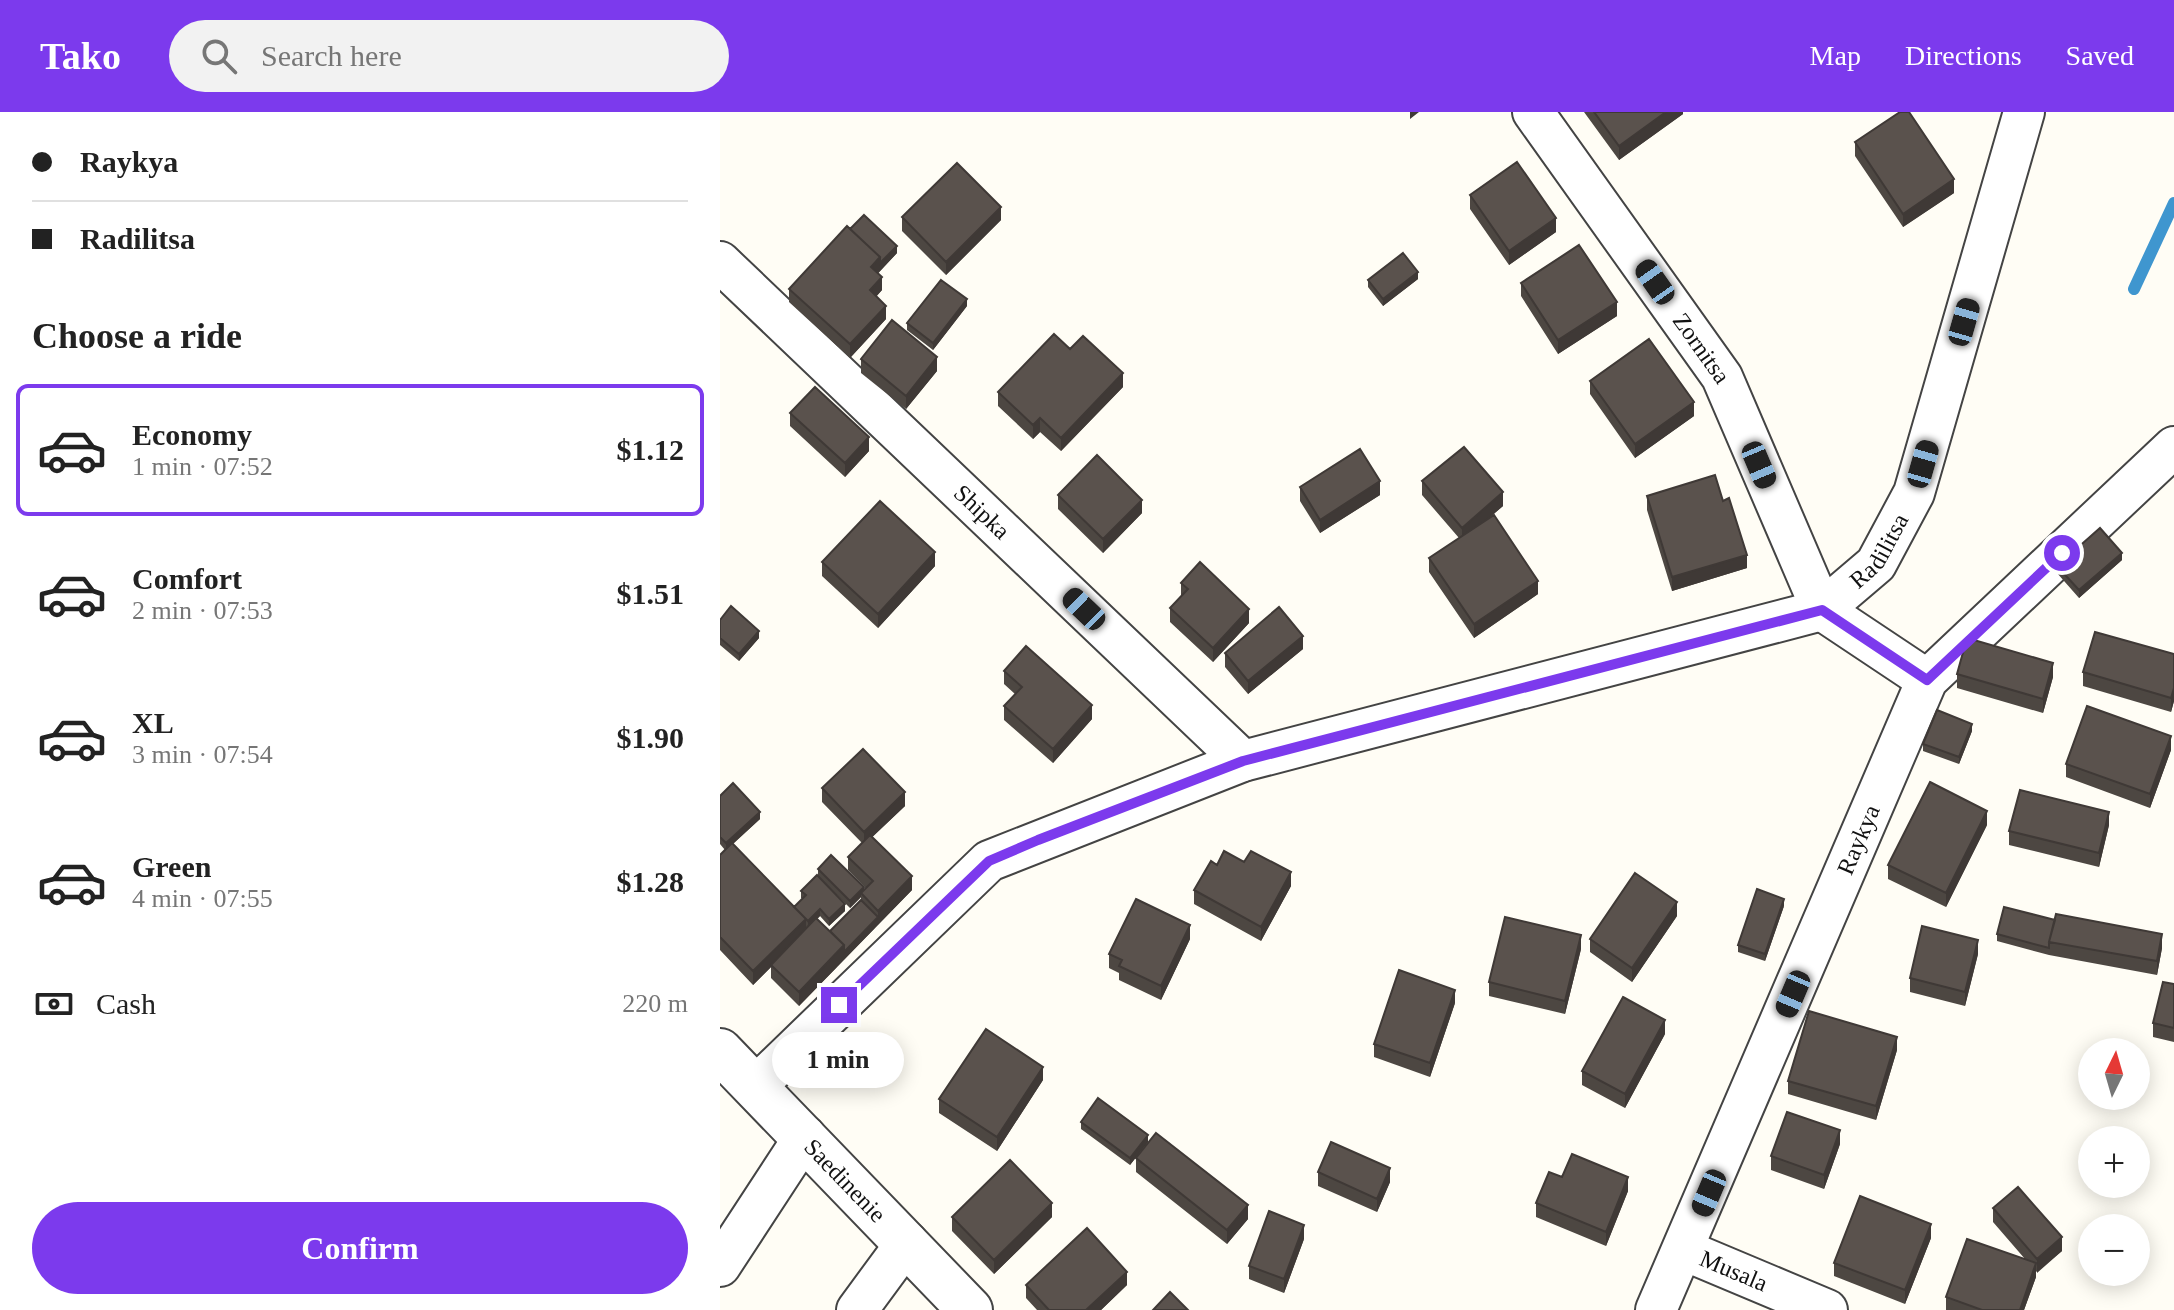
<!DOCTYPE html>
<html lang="en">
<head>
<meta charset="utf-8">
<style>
  body { margin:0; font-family:Georgia,serif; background:#f2f2f2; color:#222; height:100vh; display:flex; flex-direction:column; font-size:30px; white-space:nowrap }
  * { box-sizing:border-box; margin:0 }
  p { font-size:26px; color:#767676 }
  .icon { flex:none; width:44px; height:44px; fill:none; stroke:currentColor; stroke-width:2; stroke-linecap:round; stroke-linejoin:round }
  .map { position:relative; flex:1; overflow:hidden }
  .drawer { display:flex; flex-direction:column; background:#fff; width:720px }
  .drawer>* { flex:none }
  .hud { display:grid; align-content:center; height:176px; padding:0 32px; background:#fff }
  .needle { width:52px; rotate:5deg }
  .controls { position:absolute; left:1358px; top:926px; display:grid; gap:16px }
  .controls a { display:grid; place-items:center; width:72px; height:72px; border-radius:50%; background:#fff; box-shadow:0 4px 20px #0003; font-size:40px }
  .end { position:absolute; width:36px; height:36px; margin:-18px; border:10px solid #7c3aed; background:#fff; box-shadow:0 0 0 4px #fff }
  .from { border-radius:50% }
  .bubble { position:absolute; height:56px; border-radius:28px; background:#fff; box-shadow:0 4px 20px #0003; font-size:26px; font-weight:800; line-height:56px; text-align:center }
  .car { position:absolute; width:24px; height:48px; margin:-24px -12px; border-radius:10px; box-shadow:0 0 6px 2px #0007; background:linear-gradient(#222 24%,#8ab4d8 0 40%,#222 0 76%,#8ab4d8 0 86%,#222 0) }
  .hud b { display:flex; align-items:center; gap:28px; height:76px; font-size:30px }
  .hud b+b { border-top:2px solid #e0e0e0 }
  .hud i { width:20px; height:20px; background:#222 }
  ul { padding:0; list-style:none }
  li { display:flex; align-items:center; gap:24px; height:132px; margin:0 16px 12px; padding:0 16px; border:4px solid transparent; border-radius:12px }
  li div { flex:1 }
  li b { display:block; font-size:30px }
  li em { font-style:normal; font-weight:800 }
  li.on { border-color:#7c3aed }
  li>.icon { width:72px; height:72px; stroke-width:1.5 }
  h2 { padding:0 32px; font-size:36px; line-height:96px }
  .pay { display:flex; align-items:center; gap:20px; height:88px; padding:0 32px; font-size:30px }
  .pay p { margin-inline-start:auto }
  .action { display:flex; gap:16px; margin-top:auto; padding:16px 32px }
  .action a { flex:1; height:92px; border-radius:48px; background:#7c3aed; color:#fff; font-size:32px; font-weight:800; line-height:92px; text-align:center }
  header { display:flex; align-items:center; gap:48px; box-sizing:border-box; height:112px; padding:0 40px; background:#7c3aed; color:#fff }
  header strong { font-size:38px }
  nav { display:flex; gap:44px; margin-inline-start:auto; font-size:28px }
  .search { width:560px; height:72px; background:#f2f2f2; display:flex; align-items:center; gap:20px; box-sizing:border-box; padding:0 28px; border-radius:44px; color:#767676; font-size:30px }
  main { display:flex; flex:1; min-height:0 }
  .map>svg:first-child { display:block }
</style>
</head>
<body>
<header>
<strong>Tako</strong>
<div class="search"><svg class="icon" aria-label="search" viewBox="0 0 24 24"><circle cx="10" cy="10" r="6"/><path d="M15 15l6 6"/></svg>Search here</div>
<nav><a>Map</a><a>Directions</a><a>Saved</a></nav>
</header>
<main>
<section class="drawer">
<div class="hud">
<b><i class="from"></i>Raykya</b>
<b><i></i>Radilitsa</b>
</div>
<h2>Choose a ride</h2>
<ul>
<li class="on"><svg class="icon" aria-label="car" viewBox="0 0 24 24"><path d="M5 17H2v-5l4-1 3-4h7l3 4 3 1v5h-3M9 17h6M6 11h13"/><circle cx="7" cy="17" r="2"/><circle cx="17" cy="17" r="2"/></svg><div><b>Economy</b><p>1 min · 07:52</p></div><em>$1.12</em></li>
<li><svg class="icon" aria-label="car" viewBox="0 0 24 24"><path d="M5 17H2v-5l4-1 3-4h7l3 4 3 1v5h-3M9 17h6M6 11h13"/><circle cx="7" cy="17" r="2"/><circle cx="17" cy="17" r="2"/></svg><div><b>Comfort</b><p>2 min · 07:53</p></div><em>$1.51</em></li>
<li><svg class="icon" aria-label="car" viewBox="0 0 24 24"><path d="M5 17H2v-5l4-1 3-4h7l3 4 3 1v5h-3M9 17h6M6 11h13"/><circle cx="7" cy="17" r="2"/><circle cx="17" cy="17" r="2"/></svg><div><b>XL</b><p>3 min · 07:54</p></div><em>$1.90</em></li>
<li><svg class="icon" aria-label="car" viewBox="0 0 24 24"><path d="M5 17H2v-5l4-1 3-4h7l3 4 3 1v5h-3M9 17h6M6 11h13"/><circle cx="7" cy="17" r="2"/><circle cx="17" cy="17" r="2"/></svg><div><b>Green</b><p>4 min · 07:55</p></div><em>$1.28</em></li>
</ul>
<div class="pay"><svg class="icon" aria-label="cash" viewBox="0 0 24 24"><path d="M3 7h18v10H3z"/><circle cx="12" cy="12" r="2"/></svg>Cash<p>220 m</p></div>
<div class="action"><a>Confirm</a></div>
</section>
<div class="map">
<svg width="1454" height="1198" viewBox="0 0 1454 1198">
  <rect width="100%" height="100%" fill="#fffdf5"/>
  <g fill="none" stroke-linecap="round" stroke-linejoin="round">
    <path stroke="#3f96cf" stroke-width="12" d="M1414 177 1454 91"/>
    <defs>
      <g id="minor">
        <path id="s1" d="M813 0 1002 265 1102 498 1207 568"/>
        <path id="s2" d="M0 150 523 649"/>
        <path id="s3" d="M35 975 269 749 523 649 1102 498 1156 452 1194 381 1304 0"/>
        <path id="s4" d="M964 1138 1107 1198"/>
        <path d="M0 1154 85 1024"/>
        <path d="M137 1198 187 1130"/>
        <path id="s5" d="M936 1198 1207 568 1454 335"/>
      </g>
      <g id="tertiary">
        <path id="s6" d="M0 939 250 1198"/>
      </g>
    </defs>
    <use href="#minor" stroke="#444" stroke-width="44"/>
    <use href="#tertiary" stroke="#444" stroke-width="48"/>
    <use href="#minor" stroke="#fff" stroke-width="40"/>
    <use href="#tertiary" stroke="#fff" stroke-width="44"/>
  </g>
  <path fill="#4d4742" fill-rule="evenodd" d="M864 0H963V2L899 48Z
    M1135 30 1234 81 1183 115 1135 44Z
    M750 83 836 120 789 153 750 97Z
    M182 105 281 108 226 163 182 119Z
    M130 117 177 141 158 161 162 178 156 184 166 207 130 246 69 190V177Z
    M698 167 663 194 648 175V168Z
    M801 171 897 204 838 242 801 184Z
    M247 194 213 238 187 218V211Z
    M141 247 217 259 186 297 141 261Z
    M870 269 974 304 915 346 870 282Z
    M403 275 341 339 320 320 313 327 278 294V280Z
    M70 301 149 339 125 365 70 314Z
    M702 369 783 394 769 406 818 482 754 526 709 460V446L739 426 702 383Z
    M580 375 660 383 600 421 580 389Z
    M338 383 422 401 383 441 338 397Z
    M927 384 1027 456 952 479 927 398Z
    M1402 448 1359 486 1337 461V454Z
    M102 450 215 454 158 516 102 464Z
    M461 471 529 511 493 550 450 510V496L461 484Z
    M0 508 39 526 19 549 0 533Z
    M583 537 528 582 505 555V541Z
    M1454 542V589L1451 600 1363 574V560Z
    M284 559 372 607 333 651 284 608V594L295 582 284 572Z
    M1237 562 1333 565 1323 601 1237 576Z
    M1252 619 1239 652 1203 639V632Z
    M1451 638 1430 696 1346 665V652Z
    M102 676 185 694 152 725 192 778 79 894 51 866V855L33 873 0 838V743L5 738 0 732V684L40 707 13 732 74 795 83 787 81 786V779L98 763V757L144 778 146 776 128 758V745L142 731 102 690ZM112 778 130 796 141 785V788L110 819 97 807 100 804 109 814 125 799Z
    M1267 713 1226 795 1168 767V753Z
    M1389 713 1379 755 1289 733V719Z
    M497 753 571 774 541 829 474 792V778Z
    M1064 794 1045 849 1018 840V833Z
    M957 804 912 870 870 840V827Z
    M1277 822 1442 836 1437 863 1329 843 1277 829Z
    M470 827 441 888 399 868V861L389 856V842Z
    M861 837 845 902 769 884V870Z
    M1258 842 1245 894 1190 880V866Z
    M1454 872V930L1433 925V911Z
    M735 891 710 965 654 945V932Z
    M945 922 905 996 862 973V959Z
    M1177 938 1156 1008 1068 982V969Z
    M323 968 277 1039 219 1001V987Z
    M361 1010 428 1030 410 1053 361 1017Z
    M1120 1032 1104 1077 1051 1058V1044Z
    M416 1046 528 1107 507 1132 416 1060Z
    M598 1060 670 1070 657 1100 598 1074Z
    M842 1065 908 1079 886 1134 816 1105V1091Z
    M1273 1096 1342 1139 1316 1160V1165L1304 1198H1226V1185L1305 1147 1273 1110Z
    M232 1105H332L274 1162 232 1119Z
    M1211 1126 1185 1192 1114 1164V1151Z
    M584 1127 564 1181 529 1167V1154Z
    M306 1173H407L381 1198H317L306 1186Z"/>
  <path fill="#3f3936" d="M690 0H699L690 7Z
    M946 0H963V2L899 48V34Z
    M1234 67V81L1183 115V102Z
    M281 95V108L226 163V150Z
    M836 106V120L789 153V139Z
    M177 134V141L151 169V155L160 145Z
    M698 160V167L663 194V187Z
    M162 165V178L150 192V178Z
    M247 187V194L213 238V231Z
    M897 190V204L838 242V228Z
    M166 194V207L130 246V232Z
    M217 245V259L186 297V284Z
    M403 261V275L341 339V326Z
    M974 290V304L915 346V332Z
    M320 306V320L313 327V313Z
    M149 325V339L125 365V351Z
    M660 369V383L600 421V408Z
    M783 380V394L742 429V416Z
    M422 388V401L383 441V427Z
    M215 440V454L158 516V502Z
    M1402 441V448L1359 486V478Z
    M1027 443V456L952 479V465Z
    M818 469V482L754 526V512Z
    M529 497V511L493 550V536Z
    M39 519V526L19 549V542Z
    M583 524V537L528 582V569Z
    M1333 551V565L1323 601V587Z
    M1454 576V589L1451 600V586Z
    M372 593V607L333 651V637Z
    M1252 612V619L1239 652V645Z
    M1451 624V638L1430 696V682Z
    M185 680V694L144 733V720Z
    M1267 699V713L1226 795V781Z
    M40 700V707L6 738V731Z
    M1389 700V713L1379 755V741Z
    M571 760V774L541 829V815Z
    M192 764V778L79 894V880L124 833 158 805V799Z
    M144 775V782L141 781V785L130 796V789Z
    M1064 787V794L1045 849V842Z
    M957 790V804L912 870V856Z
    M125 792V799L109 814V807Z
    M100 797V804L88 816V809Z
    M86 807V821L51 853V855L33 873V859Z
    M470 813V827L441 888V874Z
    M1442 822V836L1437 863V849Z
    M861 823V837L845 902V889Z
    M1258 828V842L1245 894V880Z
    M735 878V891L710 965V951Z
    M945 908V922L905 996V982Z
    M1177 925V938L1156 1008V994Z
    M323 955V968L277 1039V1025Z
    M1120 1018V1032L1104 1077V1063Z
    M428 1023V1030L410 1053V1046Z
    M670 1056V1070L657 1100V1087Z
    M908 1065V1079L886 1134V1120Z
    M332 1091V1105L274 1162V1148Z
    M528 1093V1107L507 1132V1118Z
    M1211 1112V1126L1185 1192V1178Z
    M584 1113V1127L564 1181V1167Z
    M1342 1125V1139L1317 1161V1147Z
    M1316 1151V1165L1304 1198H1300Z
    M407 1160V1173L381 1198H366Z"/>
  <path fill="#5a524d" stroke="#3f3936" stroke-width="2" d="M874 0H946L899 34Z
    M1180 0H1189L1234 67 1183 102 1135 30Z
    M797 50 836 106 789 139 750 83Z
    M237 51 281 95 226 150 182 105Z
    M144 103 177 134 160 151V145L130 117Z
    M127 114 160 145 151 155 162 165 150 178 166 194 130 232 69 177Z
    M859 133 897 190 838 228 801 171Z
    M683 141 698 160 663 187 648 168Z
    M221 168 247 187 213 231 187 211Z
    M172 208 217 245 186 284 141 247Z
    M334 222 350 237 363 224 403 261 341 326 320 306 313 313 278 280Z
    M929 227 974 290 915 332 870 269Z
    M95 275 149 325 125 351 70 301Z
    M744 335 783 380 742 416 702 369Z
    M640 337 660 369 600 408 580 375Z
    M377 343 422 388 383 427 338 383Z
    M995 363 1003 389 1009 386 1027 443 952 465 927 384Z
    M160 389 215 440 158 502 102 450Z
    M774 403 818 469 754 512 709 446Z
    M1380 416 1402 441 1359 478 1337 454Z
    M480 450 529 497 493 536 450 496 468 477 461 471Z
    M11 494 39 519 19 542 0 526V508Z
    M559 495 583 524 528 569 505 541Z
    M1375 520 1454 542V576L1451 586 1363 560Z
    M1247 526 1333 551 1323 587 1237 562Z
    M306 534 372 593 333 637 284 594 302 575 284 559Z
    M1367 594 1451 624 1430 682 1346 652Z
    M1217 598 1252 612 1239 645 1203 632Z
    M143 637 185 680 144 720 102 676Z
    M1210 670 1267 699 1226 781 1168 753Z
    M13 671 40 700 6 731 0 725V684Z
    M1300 678 1389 700 1379 741 1289 719Z
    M150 723 192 764 158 799 141 781 153 769 128 745Z
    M12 731 86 807 33 859 0 825V743Z
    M504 739 524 750 531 739 571 760 541 815 474 778 491 749 497 753Z
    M111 743 144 775 130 789 98 757Z
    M915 761 957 790 912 856 870 827Z
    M97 763 125 792 109 807 100 797 88 809 74 795 86 783 81 779Z
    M1037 777 1064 787 1045 842 1018 833Z
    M416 787 470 813 441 874 399 854 402 848 389 842Z
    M141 788 158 805 124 840V833L110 819Z
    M1284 795 1335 808 1329 830V836L1277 822Z
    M1336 802 1442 822 1437 849 1329 830Z
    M785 805 861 823 845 889 769 870Z
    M96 806 124 833 79 880 51 853Z
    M1202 814 1258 828 1245 880 1190 866Z
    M679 858 735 878 710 951 654 932Z
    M1443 870 1454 872V916L1433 911Z
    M903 885 945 908 905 982 862 959Z
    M1089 899 1177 925 1156 994 1068 969Z
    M266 917 323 955 277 1025 219 987Z
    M378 986 428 1023 410 1046 361 1010Z
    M1067 1000 1120 1018 1104 1063 1051 1044Z
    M436 1021 528 1093 507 1118 416 1046Z
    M611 1030 670 1056 657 1087 598 1060Z
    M852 1042 908 1065 886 1120 816 1091 829 1060 842 1065Z
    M290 1048 332 1091 274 1148 232 1105Z
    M1298 1075 1342 1125 1317 1147 1273 1096Z
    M1140 1084 1211 1112 1185 1178 1114 1151Z
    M549 1099 584 1113 564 1167 529 1154Z
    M367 1116 407 1160 366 1198H329L306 1173Z
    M1247 1127 1316 1151 1300 1198H1262L1226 1185Z
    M450 1180 468 1198H433Z"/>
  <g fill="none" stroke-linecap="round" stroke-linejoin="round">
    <path stroke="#7c3aed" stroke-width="10" d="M119 893 269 749 318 728 523 649 1102 498 1207 568 1342 441"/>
  </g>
  <g text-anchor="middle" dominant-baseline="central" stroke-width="8" stroke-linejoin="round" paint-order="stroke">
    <g font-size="24" fill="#111" stroke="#fff">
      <text stroke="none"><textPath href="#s1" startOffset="290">Zornitsa</textPath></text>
      <text stroke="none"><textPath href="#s2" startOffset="362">Shipka</textPath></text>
      <text stroke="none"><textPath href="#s3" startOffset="1280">Radilitsa</textPath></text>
      <text stroke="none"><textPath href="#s5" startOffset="512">Raykya</textPath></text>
      <text stroke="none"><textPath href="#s6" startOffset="180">Saedinenie</textPath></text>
      <text stroke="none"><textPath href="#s4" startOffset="54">Musala</textPath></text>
    </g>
  </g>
</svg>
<div class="controls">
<a><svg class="needle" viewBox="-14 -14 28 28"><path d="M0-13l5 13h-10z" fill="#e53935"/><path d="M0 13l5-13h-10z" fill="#767676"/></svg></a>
<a>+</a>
<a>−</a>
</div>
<i class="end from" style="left:1342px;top:441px"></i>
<i class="end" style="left:119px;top:893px"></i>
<div class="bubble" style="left:52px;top:920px;width:132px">1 min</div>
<i class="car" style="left:935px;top:170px;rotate:325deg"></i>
<i class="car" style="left:1244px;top:210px;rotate:16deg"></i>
<i class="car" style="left:1203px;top:352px;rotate:16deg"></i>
<i class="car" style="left:1039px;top:353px;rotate:157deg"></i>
<i class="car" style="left:364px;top:497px;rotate:314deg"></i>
<i class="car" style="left:1073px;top:882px;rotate:203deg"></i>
<i class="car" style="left:989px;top:1081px;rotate:203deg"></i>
</div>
</main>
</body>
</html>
